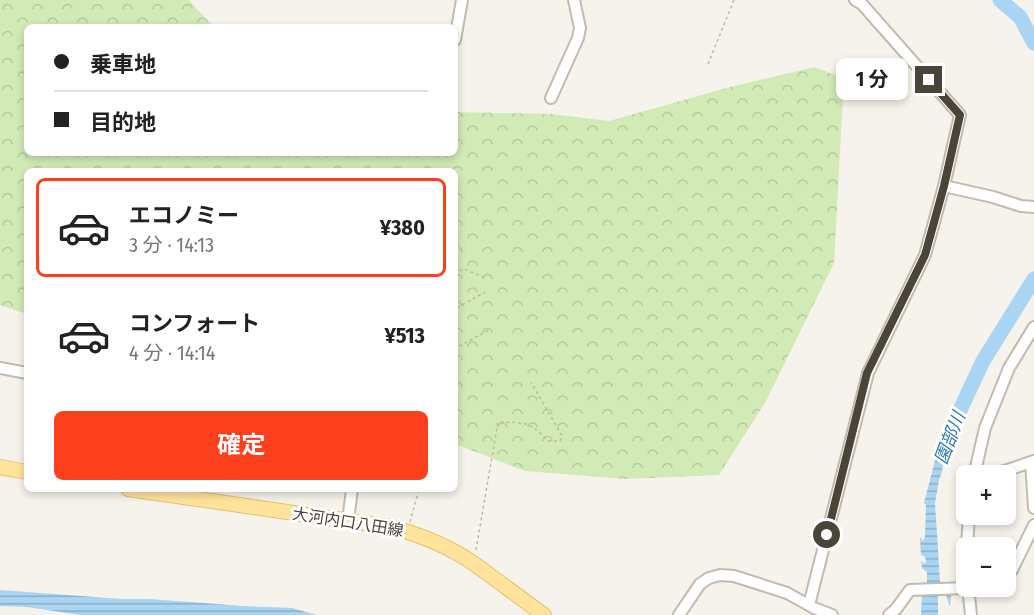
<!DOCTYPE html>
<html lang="ja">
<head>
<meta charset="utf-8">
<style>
  body { margin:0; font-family:"Fira Sans Condensed","Noto Sans JP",sans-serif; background:#f6f6f6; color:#222; height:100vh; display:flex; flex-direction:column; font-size:22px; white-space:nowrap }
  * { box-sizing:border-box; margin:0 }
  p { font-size:20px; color:#767676 }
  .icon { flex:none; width:33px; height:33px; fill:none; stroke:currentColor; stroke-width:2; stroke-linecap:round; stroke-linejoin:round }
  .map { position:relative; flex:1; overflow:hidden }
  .side { position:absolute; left:24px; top:168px; width:434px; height:324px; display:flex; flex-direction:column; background:#fff; border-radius:9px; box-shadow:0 3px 9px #0003 }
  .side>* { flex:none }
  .banner { position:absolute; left:24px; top:24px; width:434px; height:132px; border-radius:9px; box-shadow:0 3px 9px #0003; display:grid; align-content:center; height:132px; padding:0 30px; background:#fff }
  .buttons { position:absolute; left:956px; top:465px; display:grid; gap:12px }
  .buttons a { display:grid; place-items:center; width:60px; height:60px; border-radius:9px; background:#fff; box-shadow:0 3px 9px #0003; font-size:30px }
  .end { position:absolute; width:27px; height:27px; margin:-14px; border:8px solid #4b4439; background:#fff; box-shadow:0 0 0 3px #fff }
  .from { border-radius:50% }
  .bubble { position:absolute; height:42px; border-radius:9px; background:#fff; box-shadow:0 3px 9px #0003; font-size:20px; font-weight:700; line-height:42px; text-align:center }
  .banner b { display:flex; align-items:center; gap:21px; height:57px; font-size:22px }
  .banner b+b { border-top:2px solid #e0e0e0 }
  .banner i { width:15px; height:15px; background:#222 }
  ul { padding:10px 0 0; list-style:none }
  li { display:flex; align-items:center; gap:18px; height:99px; margin:0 12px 9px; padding:0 18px; border:3px solid transparent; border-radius:9px }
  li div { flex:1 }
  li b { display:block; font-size:22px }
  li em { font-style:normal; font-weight:700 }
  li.selected { border-color:#fc3f1d }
  li>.icon { width:54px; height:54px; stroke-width:1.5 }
  .primary-button { display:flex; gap:12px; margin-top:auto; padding:12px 30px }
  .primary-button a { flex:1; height:69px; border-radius:9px; background:#fc3f1d; color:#fff; font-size:24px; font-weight:700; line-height:69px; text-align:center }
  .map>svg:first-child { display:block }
</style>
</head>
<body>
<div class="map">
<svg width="1034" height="615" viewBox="0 0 1034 615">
  <defs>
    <pattern id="forest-crowns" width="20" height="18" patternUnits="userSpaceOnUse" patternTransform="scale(1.5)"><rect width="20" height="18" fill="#d2eab5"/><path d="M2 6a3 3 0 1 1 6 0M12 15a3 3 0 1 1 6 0" fill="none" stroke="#b6ca9c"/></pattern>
    <pattern id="water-rules" width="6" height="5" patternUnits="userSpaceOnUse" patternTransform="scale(1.5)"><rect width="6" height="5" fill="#a9d4f2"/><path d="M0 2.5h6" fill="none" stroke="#8caec5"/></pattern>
  </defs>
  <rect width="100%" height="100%" fill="#f6f3ec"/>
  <path fill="url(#forest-crowns)" d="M0 0H189L205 18 215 27H27V153H454L455 112 551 114 609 121 730 87 814 67 844 78 834 263 765 403 719 475 626 479 525 471 455 444 454 171H27V314L0 305Z"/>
  <path fill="url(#water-rules)" d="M970 390 945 450 942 472 939 480 935 503 940 582 939 583 952 590 950 606 946 596 943 593 938 594V615H921L922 593 927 582V572L922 568 921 561 925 564 926 561 925 557 922 555 921 556 920 537 923 541 925 537 926 505 924 503 937 453 942 437Z
    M0 590 122 599H150L244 606 292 608 317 615H80L27 607 0 606Z"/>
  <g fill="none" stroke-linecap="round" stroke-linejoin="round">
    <path stroke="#a9d4f2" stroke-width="15" d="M1000 0 1020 17 1034 43
      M954 423 983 361 1034 279"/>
    <defs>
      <path id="minor" d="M455 40 462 0
        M551 98 578 38 580 28 574 0
        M944 186 993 197 1021 206 1034 207
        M0 368 27 373
        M1031 462 1034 508
        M974 476 985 428 1009 368 1034 327
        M990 476 1034 461
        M348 521 352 489
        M967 548 969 514
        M1005 573 1012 570 1034 525
        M968 586 971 615
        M809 605 868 373 925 255 944 186 960 115 862 4 855 0
        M679 615 700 584 709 578 720 575 734 576 787 593 814 608 832 615
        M889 615 896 609 910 590 968 588 972 586"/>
      <path id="major" d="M0 467 27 472
        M128 489 392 527C420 535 450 547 473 563 497 580 520 598 544 615"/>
    </defs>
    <use href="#minor" stroke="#c2bbae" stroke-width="14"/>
    <use href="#major" stroke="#e6c16a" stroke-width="16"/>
    <path stroke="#c4b79f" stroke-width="1.5" stroke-dasharray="3 3" stroke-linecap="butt" d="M708 64 734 0
      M454 273 464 269 486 278
      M454 313 457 308 485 292
      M454 349 491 329
      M410 522 419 489
      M476 550 498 422C525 423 528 420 548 441H560L562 436 531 382"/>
    <use href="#minor" stroke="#fff" stroke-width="10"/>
    <use href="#major" stroke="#ffe39c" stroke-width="14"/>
  </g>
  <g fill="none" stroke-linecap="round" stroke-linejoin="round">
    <path stroke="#4b4439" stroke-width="8" d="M827 535 867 373 925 255 944 186 960 115 929 80"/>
  </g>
  <g text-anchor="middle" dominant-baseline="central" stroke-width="6" stroke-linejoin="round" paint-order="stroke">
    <g font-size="16" fill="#4b4439" stroke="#fff">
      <text transform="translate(348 522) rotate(9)">大河内口八田線</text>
    </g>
    <g font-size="18" font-style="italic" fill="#2e7ab2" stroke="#fff">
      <text transform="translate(950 438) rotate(-69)">園部川</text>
    </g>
  </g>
</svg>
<div class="buttons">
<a>+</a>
<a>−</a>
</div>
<i class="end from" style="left:827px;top:535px"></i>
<i class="end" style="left:929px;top:80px"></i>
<div class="bubble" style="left:836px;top:58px;width:72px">1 分</div>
<div class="banner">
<b><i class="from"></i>乗車地</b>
<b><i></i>目的地</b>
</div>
<section class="side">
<ul>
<li class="selected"><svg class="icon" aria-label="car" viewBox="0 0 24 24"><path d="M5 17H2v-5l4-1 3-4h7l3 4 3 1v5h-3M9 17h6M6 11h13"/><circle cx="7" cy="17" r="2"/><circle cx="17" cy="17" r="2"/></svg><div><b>エコノミー</b><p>3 分 · 14:13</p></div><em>¥380</em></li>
<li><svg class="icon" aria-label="car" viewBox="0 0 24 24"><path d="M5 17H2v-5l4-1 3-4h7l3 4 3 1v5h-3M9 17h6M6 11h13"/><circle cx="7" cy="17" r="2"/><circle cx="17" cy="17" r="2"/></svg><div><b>コンフォート</b><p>4 分 · 14:14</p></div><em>¥513</em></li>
</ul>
<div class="primary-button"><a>確定</a></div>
</section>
</div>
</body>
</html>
